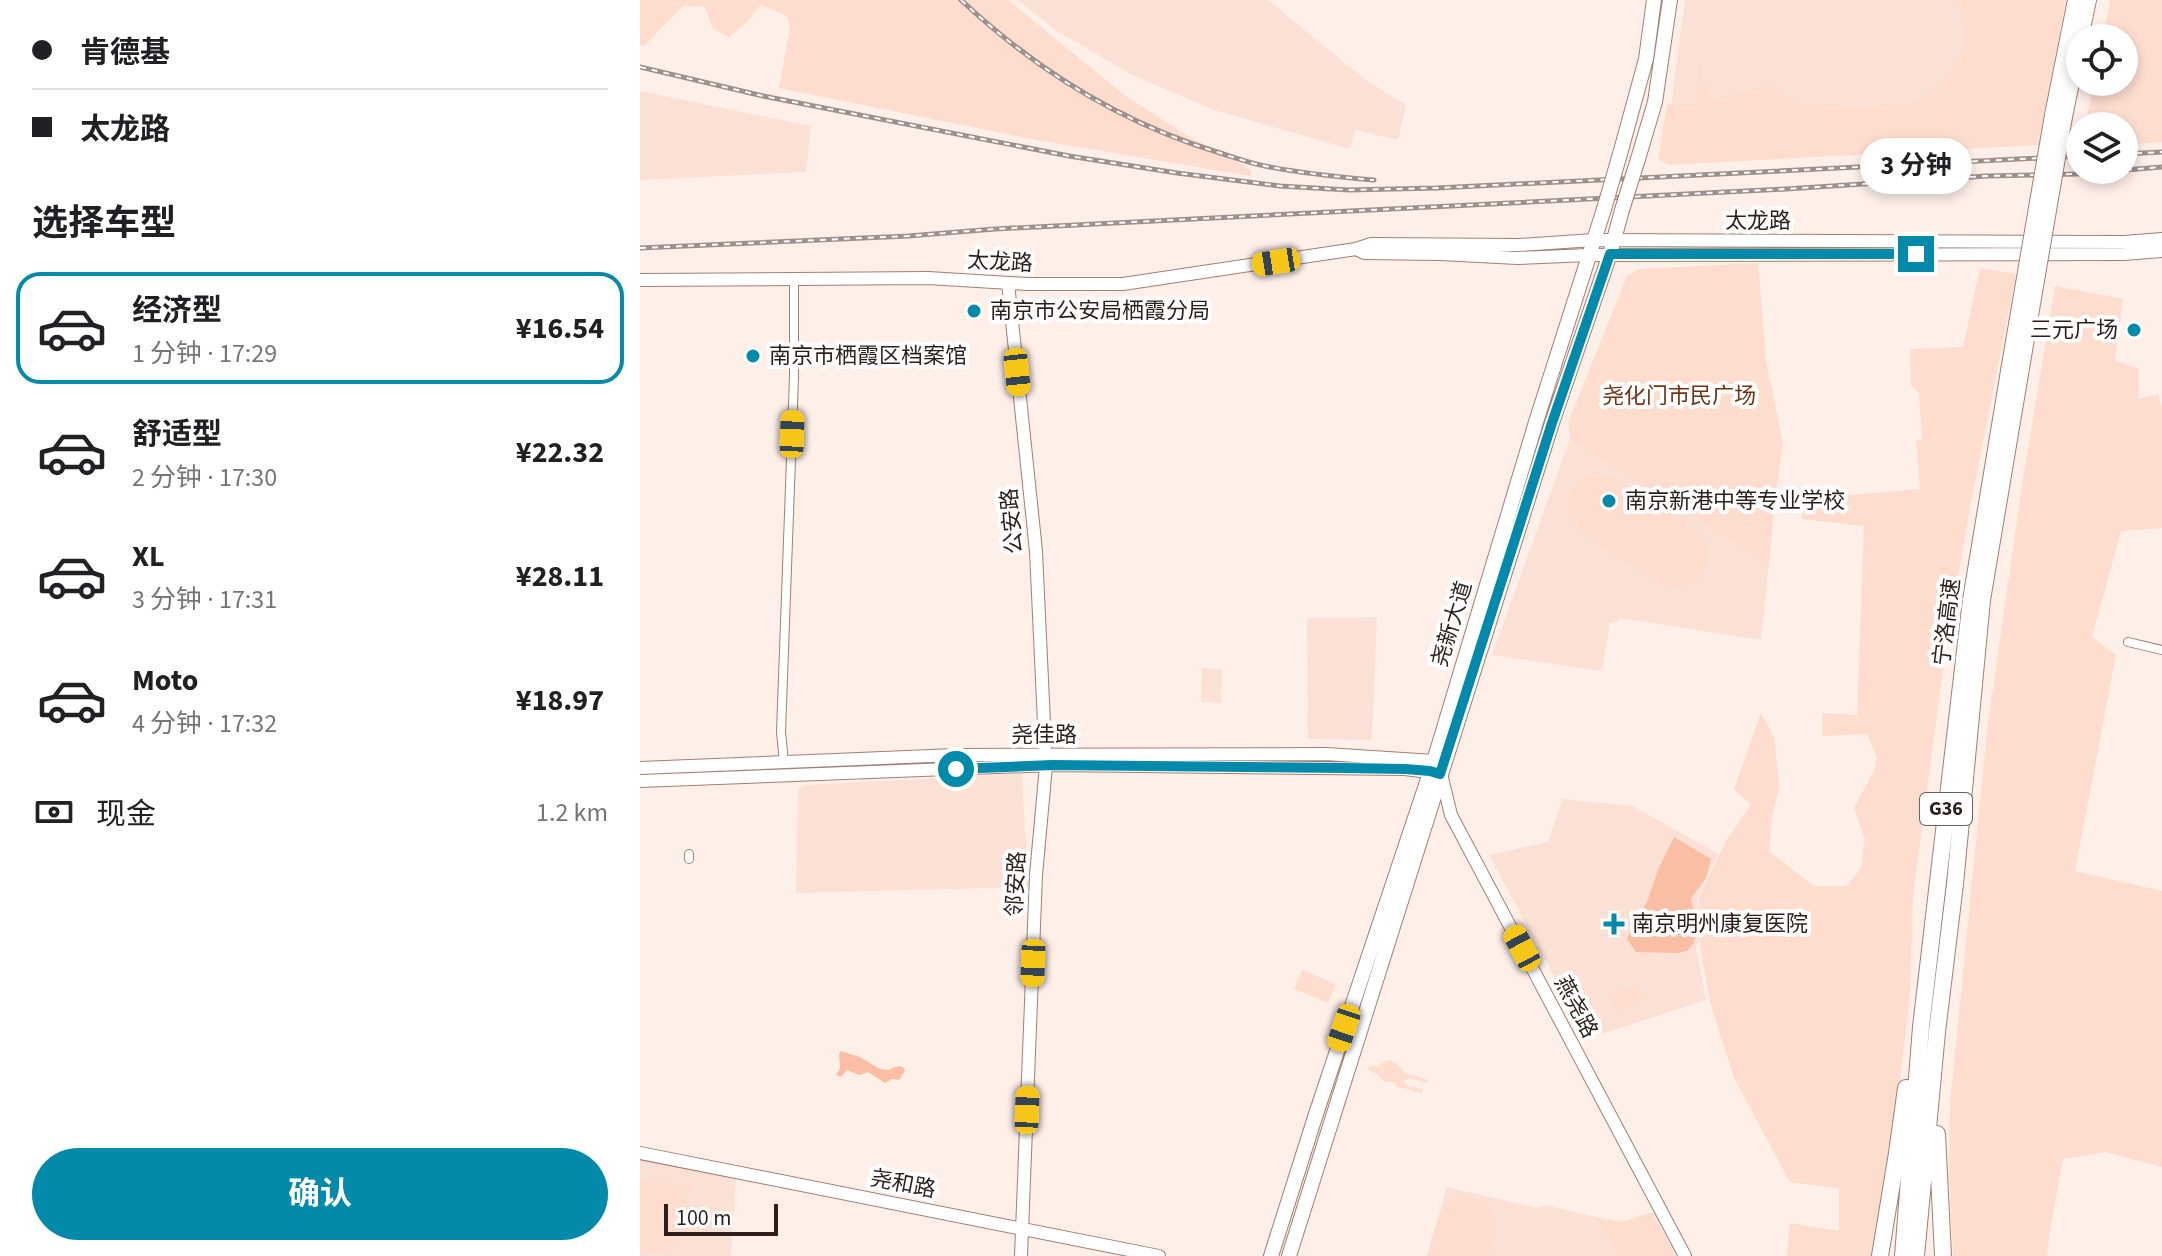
<!DOCTYPE html>
<html lang="zh">
<head>
<meta charset="utf-8">
<style>
  body { margin:0; font-family:"Source Sans 3","Noto Sans SC",sans-serif; background:#f6f6f6; color:#202124; height:100vh; display:flex; flex-direction:column; font-size:30px; white-space:nowrap }
  * { box-sizing:border-box; margin:0 }
  p { font-size:26px; color:#757577 }
  .icon { flex:none; width:44px; height:44px; fill:none; stroke:currentColor; stroke-width:2; stroke-linecap:round; stroke-linejoin:round }
  .map { position:relative; flex:1; overflow:hidden }
  .drawer { display:flex; flex-direction:column; background:#fff; width:640px }
  .drawer>* { flex:none }
  .banner { display:grid; align-content:center; height:176px; padding:0 32px; background:#fff }
  .tools { position:absolute; left:1426px; top:24px; display:grid; gap:16px }
  .tools a { display:grid; place-items:center; width:72px; height:72px; border-radius:50%; background:#fff; box-shadow:0 4px 12px #0003; font-size:40px }
  .scale { position:absolute; left:24px; bottom:20px; width:114px; box-sizing:border-box; padding-left:8px; border:4px solid #2c1f1a; border-top:0; font-size:22px; line-height:28px; white-space:nowrap; color:#2c1f1a; -webkit-text-stroke:6px #fff; paint-order:stroke }
  .end { position:absolute; width:36px; height:36px; margin:-18px; border:10px solid #0389aa; background:#fff; box-shadow:0 0 0 4px #fff }
  .from { border-radius:50% }
  .bubble { position:absolute; height:56px; border-radius:28px; background:#fff; box-shadow:0 4px 12px #0003; font-size:26px; font-weight:700; line-height:56px; text-align:center }
  .car { position:absolute; width:24px; height:48px; margin:-24px -12px; border-radius:10px; box-shadow:0 0 6px 2px #0007; background:linear-gradient(#f5c518 24%,#345 0 40%,#f5c518 0 76%,#345 0 86%,#f5c518 0) }
  .banner b { display:flex; align-items:center; gap:28px; height:76px; font-size:30px }
  .banner b+b { border-top:2px solid #e0e0e0 }
  .banner i { width:20px; height:20px; background:#202124 }
  ul { padding:0; list-style:none }
  li { display:flex; align-items:center; gap:24px; height:112px; margin:0 16px 12px; padding:0 16px; border:4px solid transparent; border-radius:24px }
  li div { flex:1 }
  li b { display:block; font-size:30px }
  li em { font-style:normal; font-weight:700 }
  li.selected { border-color:#0389aa }
  li>.icon { width:72px; height:72px; stroke-width:1.5 }
  h2 { padding:0 32px; font-size:36px; line-height:96px }
  .pay { display:flex; align-items:center; gap:20px; height:88px; padding:0 32px; font-size:30px }
  .pay p { margin-inline-start:auto }
  .cta { display:flex; gap:16px; margin-top:auto; padding:16px 32px }
  .cta a { flex:1; height:92px; border-radius:48px; background:#0389aa; color:#fff; font-size:32px; font-weight:700; line-height:92px; text-align:center }
  main { display:flex; flex:1; min-height:0 }
  .map>svg:first-child { display:block }
</style>
</head>
<body>
<main>
<section class="drawer">
<div class="banner">
<b><i class="from"></i>肯德基</b>
<b><i></i>太龙路</b>
</div>
<h2>选择车型</h2>
<ul>
<li class="selected"><svg class="icon" aria-label="car" viewBox="0 0 24 24"><path d="M5 17H2v-5l4-1 3-4h7l3 4 3 1v5h-3M9 17h6M6 11h13"/><circle cx="7" cy="17" r="2"/><circle cx="17" cy="17" r="2"/></svg><div><b>经济型</b><p>1 分钟 · 17:29</p></div><em>¥16.54</em></li>
<li><svg class="icon" aria-label="car" viewBox="0 0 24 24"><path d="M5 17H2v-5l4-1 3-4h7l3 4 3 1v5h-3M9 17h6M6 11h13"/><circle cx="7" cy="17" r="2"/><circle cx="17" cy="17" r="2"/></svg><div><b>舒适型</b><p>2 分钟 · 17:30</p></div><em>¥22.32</em></li>
<li><svg class="icon" aria-label="car" viewBox="0 0 24 24"><path d="M5 17H2v-5l4-1 3-4h7l3 4 3 1v5h-3M9 17h6M6 11h13"/><circle cx="7" cy="17" r="2"/><circle cx="17" cy="17" r="2"/></svg><div><b>XL</b><p>3 分钟 · 17:31</p></div><em>¥28.11</em></li>
<li><svg class="icon" aria-label="car" viewBox="0 0 24 24"><path d="M5 17H2v-5l4-1 3-4h7l3 4 3 1v5h-3M9 17h6M6 11h13"/><circle cx="7" cy="17" r="2"/><circle cx="17" cy="17" r="2"/></svg><div><b>Moto</b><p>4 分钟 · 17:32</p></div><em>¥18.97</em></li>
</ul>
<div class="pay"><svg class="icon" aria-label="cash" viewBox="0 0 24 24"><path d="M3 7h18v10H3z"/><circle cx="12" cy="12" r="2"/></svg>现金<p>1.2 km</p></div>
<div class="cta"><a>确认</a></div>
</section>
<div class="map">
<svg width="1522" height="1256" viewBox="0 0 1522 1256">
  <rect width="100%" height="100%" fill="#feefe9"/>
  <path fill="#fbe0d5" d="M378 0H628L726 80 766 105 758 140 715 130 710 149 574 110 492 75 417 31Z
    M1045 0H1320L1324 15 1328 92 1315 113H1030Z
    M0 91 171 126 166 172 0 180Z
    M930 439 1129 564 1121 640 980 618 978 622H970L962 671 852 655Z
    M737 617 732 740 668 739 667 618Z
    M562 668 582 669 581 703 561 702Z
    M382 774 388 887 156 893 158 790 164 785Z
    M922 799 993 806 1078 854 1056 899 1061 914 1062 934 1056 948 1066 1000 965 1033 946 1036 849 855 908 842Z
    M0 1160 96 1177 91 1256H0Z
    M807 1187 897 1208 905 1205 956 1217 978 1256H787Z"/>
  <path fill="#fedcce" d="M0 0H368L483 94 543 133 611 170V176L402 141 139 88 150 29 147 16 121 5 106 23 89 37 73 29 65 7 43 6 5 45H0Z
    M1317 0H1426L1398 145 1028 165 1018 159 1027 104 1055 107 1059 78 1058 57 1070 101 1133 85 1157 104 1221 108 1270 104 1300 86 1315 67 1325 42 1321 15Z
    M1470 0H1522V142L1484 145V126H1445L1454 82H1484V38H1463Z
    M1118 263 1126 360 1143 444 1135 499 1129 564 930 439 928 423 987 276 999 269Z
    M1340 268 1376 274 1330 508 1306 647 1273 896 1270 994 1250 1168 1235 1256H1147L1150 1223 1199 1231V1188L1150 1182 1094 1078 1070 1002 1060 946 1059 897 1086 841 1111 805 1094 789 1121 713 1134 737 1139 786 1132 818 1129 851 1174 886H1207L1221 868 1225 839 1214 808 1235 769 1237 757 1227 734 1182 736V713L1217 715 1224 526 1162 519 1163 499 1280 489 1276 441 1282 440 1279 393 1271 385 1270 349 1323 347Z
    M1415 286 1483 299 1475 360 1499 369 1498 399 1518 394 1522 409V528L1481 531 1452 637 1476 655 1435 871 1522 891V1167L1466 1152 1423 1159 1410 1230 1407 1256H1313L1309 1179 1310 1104 1347 730 1383 478Z
    M956 474 973 477 1058 531C1067 541 1071 553 1066 566 1061 580 1046 589 1031 586 1013 583 961 546 943 534 918 515 925 481 956 474Z
    M662 970 696 984 688 1003 654 989Z
    M997 983 1005 997 976 1011 969 996Z
    M751 1060 757 1064 765 1073 788 1080 787 1083 770 1078 763 1081 771 1088 774 1085 778 1089 783 1088 782 1093 756 1086 754 1082H744L737 1074 728 1070 730 1065 738 1067 743 1062Z
    M0 1181 52 1185V1193H40C42 1197 45 1200 47 1204 55 1223 41 1249 20 1251 14 1252 6 1250 0 1250Z
    M820 1198C839 1196 857 1208 856 1229 856 1238 852 1247 849 1256H788C794 1234 796 1207 820 1198Z
    M1012 1212 1036 1256H978L956 1217 982 1222Z"/>
  <path fill="#fabea5" d="M1034 837 1071 859 1066 878 1051 898 1057 926 1054 943 1047 951 1037 953 996 952 987 939 991 929 1007 902 1018 870Z
    M201 1051 220 1057 240 1069 248 1070 259 1066 263 1067 265 1071 259 1080 252 1079 245 1083 228 1072 219 1075 207 1070 201 1077 196 1075 200 1068 199 1054Z"/>
  <g fill="none" stroke-linecap="round" stroke-linejoin="round">
    <defs>
      <path id="street" d="M1488 642 1522 650
        M144 762 141 732 154 377V279
        M49 854V859"/>
      <path id="secondary" d="M716 249 724 253 801 254 877 258 949 255 1484 254 1522 251
        M0 280 288 278 387 284H483L716 249 731 244 879 245 954 240 1484 242 1522 239
        M368 283 396 551 406 766 396 875 381 1256
        M0 768 315 755 686 754 794 761 801 774 811 815 1045 1256
        M0 781 412 765 765 769 796 773
        M0 1153 519 1256"/>
      <path id="primary" d="M980 154 1006 59 1014 0
        M998 159 1015 102 1030 0
        M631 1256 676 1114 794 761 896 422 964 209
        M649 1256 912 423 970 254 982 210"/>
      <path id="highway" d="M1440 38 1448 0
        M1413 115 1436 0
        M1424 117 1440 39
        M1297 1134 1303 1256
        M1240 1256 1257 1153 1266 1088
        M1263 1256 1281 1027 1331 600 1370 365
        M1276 1256 1297 1032 1315 884 1342 600 1381 368"/>
    </defs>
    <use href="#street" stroke="#a17f71" stroke-width="10"/>
    <use href="#secondary" stroke="#a17f71" stroke-width="14"/>
    <use href="#primary" stroke="#a17f71" stroke-width="16"/>
    <use href="#highway" stroke="#a17f71" stroke-width="18"/>
    <use href="#street" stroke="#fff" stroke-width="8"/>
    <use href="#secondary" stroke="#fff" stroke-width="12"/>
    <use href="#primary" stroke="#fff" stroke-width="14"/>
    <use href="#highway" stroke="#fff" stroke-width="16"/>
    <defs>
      <path id="rail" d="M321 0C396 70 479 122 577 152 593 157 609 163 625 166 660 173 698 177 734 180
        M0 67 123 96 429 156 537 173 640 186 709 190 797 188 1440 156
        M1484 154 1522 152
        M0 248 268 236 355 229 1146 189 1346 176 1437 174 1522 167"/>
    </defs>
    <use href="#rail" stroke="#9e908a" stroke-width="5"/>
    <use href="#rail" stroke="#fff" stroke-width="2" stroke-dasharray="6" stroke-linecap="butt"/>
    <defs>
      <path id="primary-bridge" d="M964 209 980 154
        M982 210 998 159"/>
      <path id="highway-bridge" d="M1370 365 1413 115
        M1381 368 1424 117"/>
    </defs>
    <use href="#primary-bridge" stroke="#a17f71" stroke-width="16" stroke-linecap="butt"/>
    <use href="#highway-bridge" stroke="#a17f71" stroke-width="18" stroke-linecap="butt"/>
    <use href="#primary-bridge" stroke="#fff" stroke-width="14"/>
    <use href="#highway-bridge" stroke="#fff" stroke-width="16"/>
  </g>
  <g fill="none" stroke-linecap="round" stroke-linejoin="round">
    <path stroke="#0389aa" stroke-width="10" d="M316 769 412 765 706 768 765 769 790 771 800 774 912 423 970 254H1276"/>
  </g>
  <g fill="#0389aa" stroke="#fff" stroke-width="3">
    <circle cx="334" cy="311" r="8"/>
    <circle cx="1494" cy="330" r="8"/>
    <circle cx="113" cy="356" r="8"/>
    <circle cx="969" cy="501" r="8"/>
    <path d="M970 912h8v8h8v8h-8v8h-8v-8h-8v-8h8z"/>
  </g>
  <g text-anchor="middle" dominant-baseline="central" stroke-width="8" stroke-linejoin="round" paint-order="stroke">
    <rect fill="#fff" stroke="#6b625f" stroke-width="2" x="1280" y="793" width="52" height="32" rx="6"/>
    <g font-size="20" font-weight="bold" fill="#2c1f1a">
      <text x="1306" y="809">G36</text>
    </g>
    <g font-size="22" fill="#2c1f1a" stroke="#fff">
      <text x="1118" y="221">太龙路</text>
      <text transform="translate(360 262) rotate(3)">太龙路</text>
      <text transform="translate(372 521) rotate(-95)">公安路</text>
      <text transform="translate(1307 622) rotate(-83)">宁洛高速</text>
      <text transform="translate(812 624) rotate(-73)">尧新大道</text>
      <text x="404" y="735">尧佳路</text>
      <text transform="translate(376 884) rotate(-87)">邻安路</text>
      <text transform="translate(936 1007) rotate(62)">燕尧路</text>
      <text transform="translate(263 1184) rotate(11)">尧和路</text>
    </g>
    <g font-size="22" fill="#2c1f1a" stroke="#fff" text-anchor="start">
      <text x="350" y="311">南京市公安局栖霞分局</text>
      <text x="1478" y="330" text-anchor="end">三元广场</text>
      <text x="129" y="356">南京市栖霞区档案馆</text>
      <text x="985" y="501">南京新港中等专业学校</text>
      <text x="992" y="924">南京明州康复医院</text>
    </g>
    <g font-size="22" fill="#703217" stroke="#fff">
      <text x="1039" y="396">尧化门市民广场</text>
    </g>
  </g>
</svg>
<div class="tools">
<a><svg class="icon" aria-label="locate" viewBox="0 0 24 24"><circle cx="12" cy="12" r="6"/><path d="M12 2v4M12 18v4M2 12h4M18 12h4"/></svg></a>
<a><svg class="icon" aria-label="layers" viewBox="0 0 24 24"><path d="M12 4l9 5-9 5-9-5zM3 14l9 5 9-5"/></svg></a>
</div>
<div class="scale">100 m</div>
<i class="end from" style="left:316px;top:769px"></i>
<i class="end" style="left:1276px;top:254px"></i>
<div class="bubble" style="left:1220px;top:138px;width:112px">3 分钟</div>
<i class="car" style="left:636px;top:262px;rotate:261deg"></i>
<i class="car" style="left:377px;top:372px;rotate:174deg"></i>
<i class="car" style="left:152px;top:434px;rotate:2deg"></i>
<i class="car" style="left:882px;top:948px;rotate:332deg"></i>
<i class="car" style="left:393px;top:963px;rotate:182deg"></i>
<i class="car" style="left:704px;top:1028px;rotate:199deg"></i>
<i class="car" style="left:387px;top:1110px;rotate:2deg"></i>
</div>
</main>
</body>
</html>
